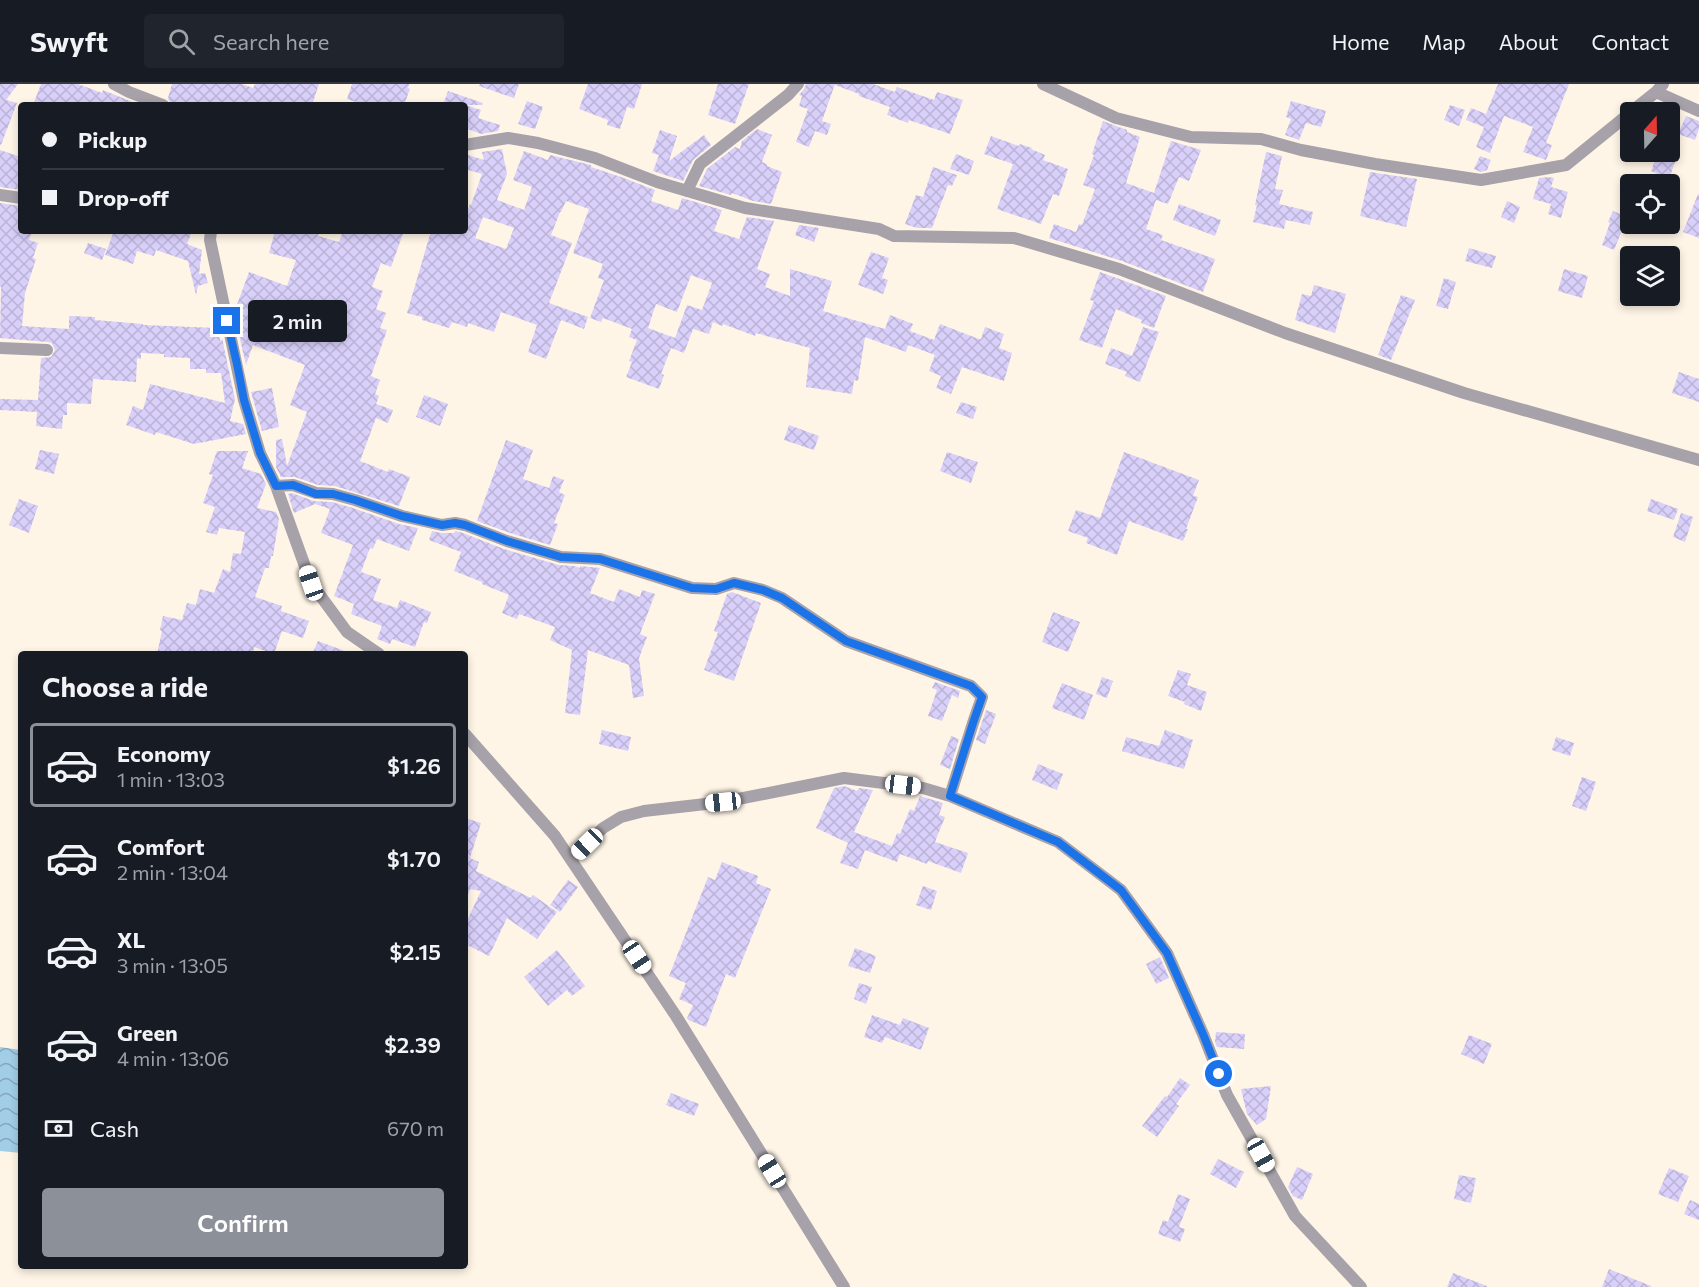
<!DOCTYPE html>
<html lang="en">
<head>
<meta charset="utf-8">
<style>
  body { margin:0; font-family:Commissioner,sans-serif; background:#20242c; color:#f1f3f6; height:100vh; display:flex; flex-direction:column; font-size:22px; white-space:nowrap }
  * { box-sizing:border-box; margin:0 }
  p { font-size:20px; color:#9ea1a6 }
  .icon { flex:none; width:33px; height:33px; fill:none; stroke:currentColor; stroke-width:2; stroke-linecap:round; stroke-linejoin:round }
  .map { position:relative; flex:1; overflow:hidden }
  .details { position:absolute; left:18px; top:567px; width:450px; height:618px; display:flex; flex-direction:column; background:#171b24; border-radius:6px; box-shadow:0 3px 9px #0003 }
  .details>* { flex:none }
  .hud { position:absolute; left:18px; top:18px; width:450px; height:132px; border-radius:6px; box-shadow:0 3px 9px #0003; display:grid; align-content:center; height:132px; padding:0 24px; background:#171b24 }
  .needle { width:39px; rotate:20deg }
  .buttons { position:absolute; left:1620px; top:18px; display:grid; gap:12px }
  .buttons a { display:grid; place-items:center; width:60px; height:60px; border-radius:6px; background:#171b24; box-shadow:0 3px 9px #0003; font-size:30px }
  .end { position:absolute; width:27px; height:27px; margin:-14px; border:8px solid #1a73e8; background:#fff; box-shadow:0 0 0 3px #fff }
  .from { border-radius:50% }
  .bubble { position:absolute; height:42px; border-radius:6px; background:#171b24; box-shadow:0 3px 9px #0003; font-size:20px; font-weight:600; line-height:42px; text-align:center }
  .car { position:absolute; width:18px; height:36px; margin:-18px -9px; border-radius:8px; box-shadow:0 0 4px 2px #0007; background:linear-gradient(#fff 24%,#345 0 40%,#fff 0 76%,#345 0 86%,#fff 0) }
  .hud b { display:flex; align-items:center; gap:21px; height:57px; font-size:22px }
  .hud b+b { border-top:2px solid #363941 }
  .hud i { width:15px; height:15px; background:#f1f3f6 }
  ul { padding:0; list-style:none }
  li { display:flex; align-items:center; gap:18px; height:84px; margin:0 12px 9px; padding:0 12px; border:3px solid transparent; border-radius:6px }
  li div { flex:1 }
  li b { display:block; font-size:22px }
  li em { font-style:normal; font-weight:600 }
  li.current { border-color:#8c9099 }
  li>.icon { width:54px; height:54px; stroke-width:1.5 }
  h2 { padding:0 24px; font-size:27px; line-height:72px }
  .pay { display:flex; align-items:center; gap:15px; height:66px; padding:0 24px; font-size:22px }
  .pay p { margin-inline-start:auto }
  .cta { display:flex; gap:12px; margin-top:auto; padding:12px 24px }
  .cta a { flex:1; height:69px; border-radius:6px; background:#8c9099; color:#fff; font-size:24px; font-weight:600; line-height:69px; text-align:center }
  header { display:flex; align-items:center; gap:36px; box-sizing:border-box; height:84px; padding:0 30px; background:#171b24; border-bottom:2px solid #363941 }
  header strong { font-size:28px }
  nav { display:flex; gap:33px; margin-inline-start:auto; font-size:21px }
  .search { width:420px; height:54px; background:#20242c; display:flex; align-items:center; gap:15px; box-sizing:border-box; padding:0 21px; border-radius:6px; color:#9ea1a6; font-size:22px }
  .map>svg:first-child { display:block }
</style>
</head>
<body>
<header>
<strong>Swyft</strong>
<div class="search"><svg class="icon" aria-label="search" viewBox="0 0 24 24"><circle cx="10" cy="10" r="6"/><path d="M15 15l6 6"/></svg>Search here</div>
<nav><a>Home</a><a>Map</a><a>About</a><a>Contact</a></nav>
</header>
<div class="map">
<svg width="1699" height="1203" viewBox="0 0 1699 1203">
  <defs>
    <pattern id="water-waves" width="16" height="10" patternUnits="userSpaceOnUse" patternTransform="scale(1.5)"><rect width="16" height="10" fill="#a2cde7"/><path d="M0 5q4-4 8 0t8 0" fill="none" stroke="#85a7bc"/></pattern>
    <pattern id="building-cross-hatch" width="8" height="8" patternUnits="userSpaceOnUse" patternTransform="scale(1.5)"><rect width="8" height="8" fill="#d9d0fa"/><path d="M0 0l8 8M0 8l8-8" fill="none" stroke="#bbb3d7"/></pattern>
  </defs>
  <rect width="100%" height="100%" fill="#fff5e7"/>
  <path fill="url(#water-waves)" d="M0 963 21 966V1069L0 1067Z"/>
  <path fill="url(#building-cross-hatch)" fill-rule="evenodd" d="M0 0H18L6 16 17 19 1 61 0 60Z
    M41 0H78L102 9 103 6 140 21H33Z
    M172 0H242L253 4 255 0H319L312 21H171L168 14Z
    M352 0H409L408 4 410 5 404 21H355L356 18 347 15Z
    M480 0H519L514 14 479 2Z
    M588 0H642L634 25 627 23 620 45 607 41 608 36 579 25Z
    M718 0H749L735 40 708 31Z
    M806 0H835L822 37 831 40 827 51 815 47 809 63 796 58 808 25 799 22 802 12 799 11 804 5Z
    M835 0H873L895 8 897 3 934 16 937 8 963 16 950 50 909 36 908 39 887 31 890 23 859 12V10L835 1Z
    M1498 0H1569L1546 59 1552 61 1546 76 1523 68 1533 43 1504 32 1490 69 1476 63 1484 43 1466 36 1471 24 1486 30Z
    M448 7 483 19 482 21H465L481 26 478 34 500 41 498 47 481 50 465 44V21H443Z
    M527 17 543 23 535 45 518 40Z
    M1291 17 1326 27 1321 43 1306 39 1299 56 1285 51 1291 35 1286 33Z
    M1450 21 1465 26 1459 42 1444 36Z
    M1686 32 1699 37V45L1695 56 1678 50Z
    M1103 37 1127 46V48L1140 53 1126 99 1154 109 1171 57 1201 66 1189 97 1179 93 1168 120 1156 116 1146 145 1163 151 1161 156 1215 175 1203 208 1122 177 1049 154 1054 140 1076 148 1079 140 1082 141 1095 105 1083 101 1094 71 1092 70Z
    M757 45 772 51 762 78 767 80V82L782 88 771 120 753 117 732 109 731 111 699 102 707 85 735 63 740 65 742 57Z
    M660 46 677 52 669 77 704 51 711 61 693 76 683 97 653 87 659 71 652 69Z
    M991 52 1019 62 1020 60 1032 64 1031 65 1045 71 1043 76 1068 85 1059 112 1053 110 1041 140 997 125 1013 80 984 70Z
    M502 65 507 90 497 116 524 126 532 103 513 96 524 67 548 76 550 71 591 81V83L621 93 655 106 651 117 678 126 682 114 722 126 714 147 739 155 747 133 774 137 757 185 770 190 765 203 790 212V185L832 197 823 227 885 245 890 231 913 240 910 247 934 256 940 240 979 255H981L985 243 1004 250 999 264 1012 269 1004 297 962 283 951 310 936 304 941 292 929 287 935 271 908 261 906 268 865 253 858 297 854 296 852 310 806 303 810 264 756 249 755 252 723 240 722 242 713 238 709 250 693 245 684 269 671 264 661 290 664 291 659 305 626 293 632 278 629 277 637 256 629 253 632 245 603 234 601 238 590 234 604 196 598 194 603 180 573 169 589 125 566 117 561 128H560L551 151 572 159 549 219 588 233 584 245 561 236 546 275 528 268 537 241 501 228 494 248 468 239 467 243 452 238 449 244 422 236V233L407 229 431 147H465V134L470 120 471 121 482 90 465 85V70L484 76 482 68ZM483 133 514 144 506 165 475 154ZM691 191 712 199 702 226 687 221 675 254 648 244 656 220 677 228Z
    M0 66 21 73V106L0 103Z
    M1266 68 1282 72 1275 105 1283 106 1279 120 1313 128 1310 141 1286 136 1284 145 1253 138 1257 121H1255Z
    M956 70 974 77 969 91 950 85Z
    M1657 71 1675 78 1669 95 1651 87Z
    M1480 72 1491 76 1487 86 1481 88 1474 85Z
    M933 83 957 91 952 102 948 101 932 144H917L905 140 916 111 923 113Z
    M1370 88 1417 95 1406 143 1360 132Z
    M1548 93 1554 94 1551 103 1568 108 1561 134 1548 130 1551 120 1533 115 1539 94Z
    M1698 110H1699V154L1683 148Z
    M1507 117 1520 123 1514 139 1501 133Z
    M0 119 21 122V147H32L29 156 38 159 33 174 36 175 25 209 22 242 69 245V232L95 233V236L143 240V241L217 244 221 259 222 254 235 315 230 337 243 340 246 350 194 360 156 348 155 351 126 341 133 322 143 326 150 300 225 319 221 289H206V285H190V274L164 273V270L141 269V275L137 274 136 298 93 295 91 320 67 319V331H63L62 345 36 342 37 328 0 326V315L38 316 41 274 51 273 55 266 52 259 48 258 0 254 1 203 0 202Z
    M1179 120 1221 136 1215 152 1173 136Z
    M1613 127 1630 134V147L1623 144 1614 166 1602 161 1610 139 1608 138Z
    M799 141 819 144 814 158 795 151Z
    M114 147H192L187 160 202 166 199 190 205 189 208 199 198 202 196 211 188 177 156 166 154 172 137 167 133 180 105 171Z
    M275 147H319L318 152 339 158 343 147H404L391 183 381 179 372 203 383 207 376 225 386 229 380 244 387 246 371 292 380 296 375 310 379 312 376 320 393 326 388 339 376 334 360 377 388 388 389 385 410 393 399 422 335 402 318 401 295 393H281L276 383V356L282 355 287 382 307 328 290 321 305 281 253 261 246 281 233 225 235 226 249 188 287 202 296 176 269 169Z
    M88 159 106 165 102 176 84 169Z
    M1469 164 1496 172 1492 184 1465 177Z
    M871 168 889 174 882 194 888 196 883 210 858 201Z
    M1564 185 1588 192 1582 214 1558 207Z
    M1100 188 1166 212 1154 244 1141 239 1142 236 1116 225 1102 264 1079 256 1094 217 1090 216Z
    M1444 194 1456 198 1448 225 1436 222Z
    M1314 201 1346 210 1335 249 1295 236 1302 210 1311 212Z
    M1401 211 1415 216 1391 276 1378 271Z
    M1143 243 1159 248 1140 298 1125 292 1127 288 1105 280 1111 264 1132 272Z
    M1679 288 1699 295V318L1672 309Z
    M272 304 279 343 262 347 251 308Z
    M424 311 448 320 440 342 416 333Z
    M961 318 977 323 973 335 956 329Z
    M789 341 819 352 814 366 784 356Z
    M506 356 533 366 523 395 549 404 553 392 564 396 559 408 565 411 554 439 558 440 550 461 510 449 477 437Z
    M40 366 59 370 54 390 35 385Z
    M217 367H248L242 384 261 390 266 400 257 424 276 428 279 435 273 472H271L269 484H265L255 513 282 522 281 527 309 537 303 554 282 547 274 570 254 563 253 570H157L162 547 160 546 163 532 182 536 187 519 196 521 200 505 214 509 223 485 230 488 233 469 241 470 245 448 219 444 217 451 206 448 215 423 203 419 213 391 209 390Z
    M947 368 978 378 971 399 940 387Z
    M1124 368 1199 396 1193 412 1198 413 1186 445H1188L1183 457 1129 437 1117 471 1086 459 1088 454 1068 447 1076 426 1100 434Z
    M292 409 314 417 332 418 353 424 399 440 418 444 409 467 377 455 373 465 370 464 361 488 381 495 373 516 397 524 400 516 431 528 427 539 424 538 415 563 392 555 390 560 377 555 382 542 351 530 354 520 334 512 353 461 321 449 330 425 315 420 294 429 288 410Z
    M19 415 38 422 29 449 9 441Z
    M1651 415 1678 425 1674 436 1647 427Z
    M1681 429 1693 433 1685 458 1673 453Z
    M432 447 441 449H454L455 447 463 449 504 465 559 481 574 482 580 484V482L600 484 590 509 614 518 619 505 640 513 642 506 655 510 640 550 647 553 639 574 644 612 633 614 629 581 588 566 580 631 565 629 572 566 550 556 555 543 519 530 517 535 502 529 509 511 482 500V498L454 487 461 468 429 456Z
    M732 508 761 519 734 597 704 586 718 548 714 547 727 510Z
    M1053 528 1080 538 1068 568 1042 558Z
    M318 557 350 569V570H312Z
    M1178 586 1191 590 1187 601 1207 608 1201 627 1184 620 1185 618 1168 612Z
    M1102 593 1113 597 1107 614 1096 610Z
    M935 598 960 607 958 614 952 611 942 637 928 632 937 606 932 604Z
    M1062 599 1093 611 1084 636 1052 624Z
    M986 626 996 630 985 660 976 656Z
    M602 646 631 653 628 667 599 660Z
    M1165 646 1193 656 1184 685 1122 667 1126 653 1159 662Z
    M951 652 959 655 950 685 940 681Z
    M1556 653 1574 659 1570 672 1552 666Z
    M1038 680 1063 690 1057 706 1032 696Z
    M1582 693 1596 698 1586 727 1572 722Z
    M844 702 857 707 859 704 873 706 854 748 892 762 897 749 900 750 910 725 914 727 920 712 943 719 939 731 945 733 935 758 968 769 961 789 928 777 927 780 900 770 897 778 865 766 858 785 840 779 848 759 816 744 834 704Z
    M465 734 481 739 470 774 479 778 476 787 531 814 533 811 557 828 537 855 507 834 489 872 465 860V841L481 807 470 805 467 814 465 813Z
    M722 778 758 792 756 799 771 805 735 894 726 890 706 943 688 936 687 934 693 921 679 915 686 899 669 892 708 793 715 796Z
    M568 796 578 803 560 828 550 821Z
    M923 802 937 807 931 826 916 821Z
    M855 864 876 872 870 889 848 882Z
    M557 866 585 902 572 912 567 906 548 922 524 893Z
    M1160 873 1169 894 1156 900 1146 880Z
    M859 899 872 903 866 920 854 915Z
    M872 931 900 941 903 934 929 944 921 966 885 953 882 959 864 953Z
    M1216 948 1245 950 1244 965 1217 963 1215 958Z
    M1469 951 1492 960 1484 980 1461 970Z
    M1180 994 1190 1001 1176 1020 1179 1022 1157 1053 1142 1042 1165 1012 1167 1013Z
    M1271 1002 1266 1035 1257 1041 1247 1030 1241 1005Z
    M671 1009 699 1020 694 1032 666 1021Z
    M1218 1075 1244 1088 1236 1104 1210 1090Z
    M1297 1083 1313 1090 1302 1116 1293 1112 1288 1103Z
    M1669 1084 1689 1092 1678 1118 1658 1110Z
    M1459 1091 1476 1094 1471 1119 1454 1115Z
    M1178 1110 1190 1115 1179 1143 1185 1145 1180 1158 1158 1150 1163 1136 1168 1138Z
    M1690 1116 1699 1120V1136L1684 1130Z
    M1609 1185 1651 1202V1203H1602Z
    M1453 1189 1487 1202V1203H1447Z"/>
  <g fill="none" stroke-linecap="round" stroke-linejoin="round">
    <path stroke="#a7a2aa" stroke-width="12" d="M114 0 129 8 163 21
      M1043 0 1116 34 1191 53 1261 55 1301 66 1375 80 1481 96 1566 81 1630 29
      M1656 8 1699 27
      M1631 28 1656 8 1663 0
      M465 61 508 54 538 59 595 74 657 98 745 124 879 145 894 152 1014 154 1119 185 1285 249 1464 309 1699 376
      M687 107 700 80 788 11 798 0
      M0 111 21 114
      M211 147 210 156 244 316 260 369 276 402 311 499 347 548 379 570
      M0 264 47 266
      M276 402 293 401 316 409 333 410 355 416 402 432 442 441 455 439 465 441 507 457 561 473 600 475 692 504 716 505 734 499 763 506 782 514 846 557 971 602 982 613 973 639 950 712
      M465 650 555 752 676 932 844 1203
      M571 775 603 744 621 733 644 727 723 718 844 694 923 704 950 712 1058 758 1121 806 1167 869 1203 950 1227 1011 1295 1132 1361 1203"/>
  </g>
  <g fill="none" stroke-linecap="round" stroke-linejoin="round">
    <path stroke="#1a73e8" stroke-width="8" d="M227 237 237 280 244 316 260 369 276 402 293 401 316 410H333L355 416 402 432 442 441 455 439 465 441 507 457 561 473 600 475 692 504 716 505 734 499 763 506 782 514 846 557 971 602 982 613 973 639 950 712 1058 758 1121 806 1167 869 1203 950 1219 990"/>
  </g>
</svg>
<div class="buttons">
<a><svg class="needle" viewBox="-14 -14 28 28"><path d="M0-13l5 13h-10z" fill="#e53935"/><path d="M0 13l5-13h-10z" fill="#9ea1a6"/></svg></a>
<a><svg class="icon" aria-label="locate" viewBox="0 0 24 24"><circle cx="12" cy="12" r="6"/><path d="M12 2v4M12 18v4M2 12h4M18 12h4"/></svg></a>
<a><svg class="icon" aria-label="layers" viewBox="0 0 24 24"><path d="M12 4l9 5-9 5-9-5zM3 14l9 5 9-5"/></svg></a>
</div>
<i class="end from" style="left:1219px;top:990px"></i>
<i class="end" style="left:227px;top:237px"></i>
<div class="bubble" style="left:248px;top:216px;width:99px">2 min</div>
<i class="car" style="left:311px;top:499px;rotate:341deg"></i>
<i class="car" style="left:903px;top:701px;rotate:97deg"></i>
<i class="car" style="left:723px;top:718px;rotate:264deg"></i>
<i class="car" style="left:587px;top:760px;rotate:226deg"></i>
<i class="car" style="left:637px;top:873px;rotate:146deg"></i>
<i class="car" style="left:1261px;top:1071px;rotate:151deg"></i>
<i class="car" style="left:772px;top:1087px;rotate:328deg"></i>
<div class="hud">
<b><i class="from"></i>Pickup</b>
<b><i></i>Drop-off</b>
</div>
<section class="details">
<h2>Choose a ride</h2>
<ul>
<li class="current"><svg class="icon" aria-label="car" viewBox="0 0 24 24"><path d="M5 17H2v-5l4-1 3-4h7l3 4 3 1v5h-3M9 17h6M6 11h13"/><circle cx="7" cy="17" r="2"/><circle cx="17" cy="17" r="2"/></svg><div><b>Economy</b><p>1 min · 13:03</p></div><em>$1.26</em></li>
<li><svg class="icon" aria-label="car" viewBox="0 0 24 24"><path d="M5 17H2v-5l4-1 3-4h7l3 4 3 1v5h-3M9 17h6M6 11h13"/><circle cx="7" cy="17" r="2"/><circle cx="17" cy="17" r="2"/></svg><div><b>Comfort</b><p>2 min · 13:04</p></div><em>$1.70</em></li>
<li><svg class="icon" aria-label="car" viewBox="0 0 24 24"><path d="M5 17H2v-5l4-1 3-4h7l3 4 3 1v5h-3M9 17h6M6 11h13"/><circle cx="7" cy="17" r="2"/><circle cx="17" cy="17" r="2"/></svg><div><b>XL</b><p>3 min · 13:05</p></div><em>$2.15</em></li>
<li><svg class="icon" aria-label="car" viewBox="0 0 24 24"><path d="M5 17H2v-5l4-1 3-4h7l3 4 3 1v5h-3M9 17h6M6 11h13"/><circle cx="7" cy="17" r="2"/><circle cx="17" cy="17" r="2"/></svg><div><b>Green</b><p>4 min · 13:06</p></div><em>$2.39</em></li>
</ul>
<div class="pay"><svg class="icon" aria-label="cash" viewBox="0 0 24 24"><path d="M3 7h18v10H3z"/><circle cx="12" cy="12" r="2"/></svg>Cash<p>670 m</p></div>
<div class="cta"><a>Confirm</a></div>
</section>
</div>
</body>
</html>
